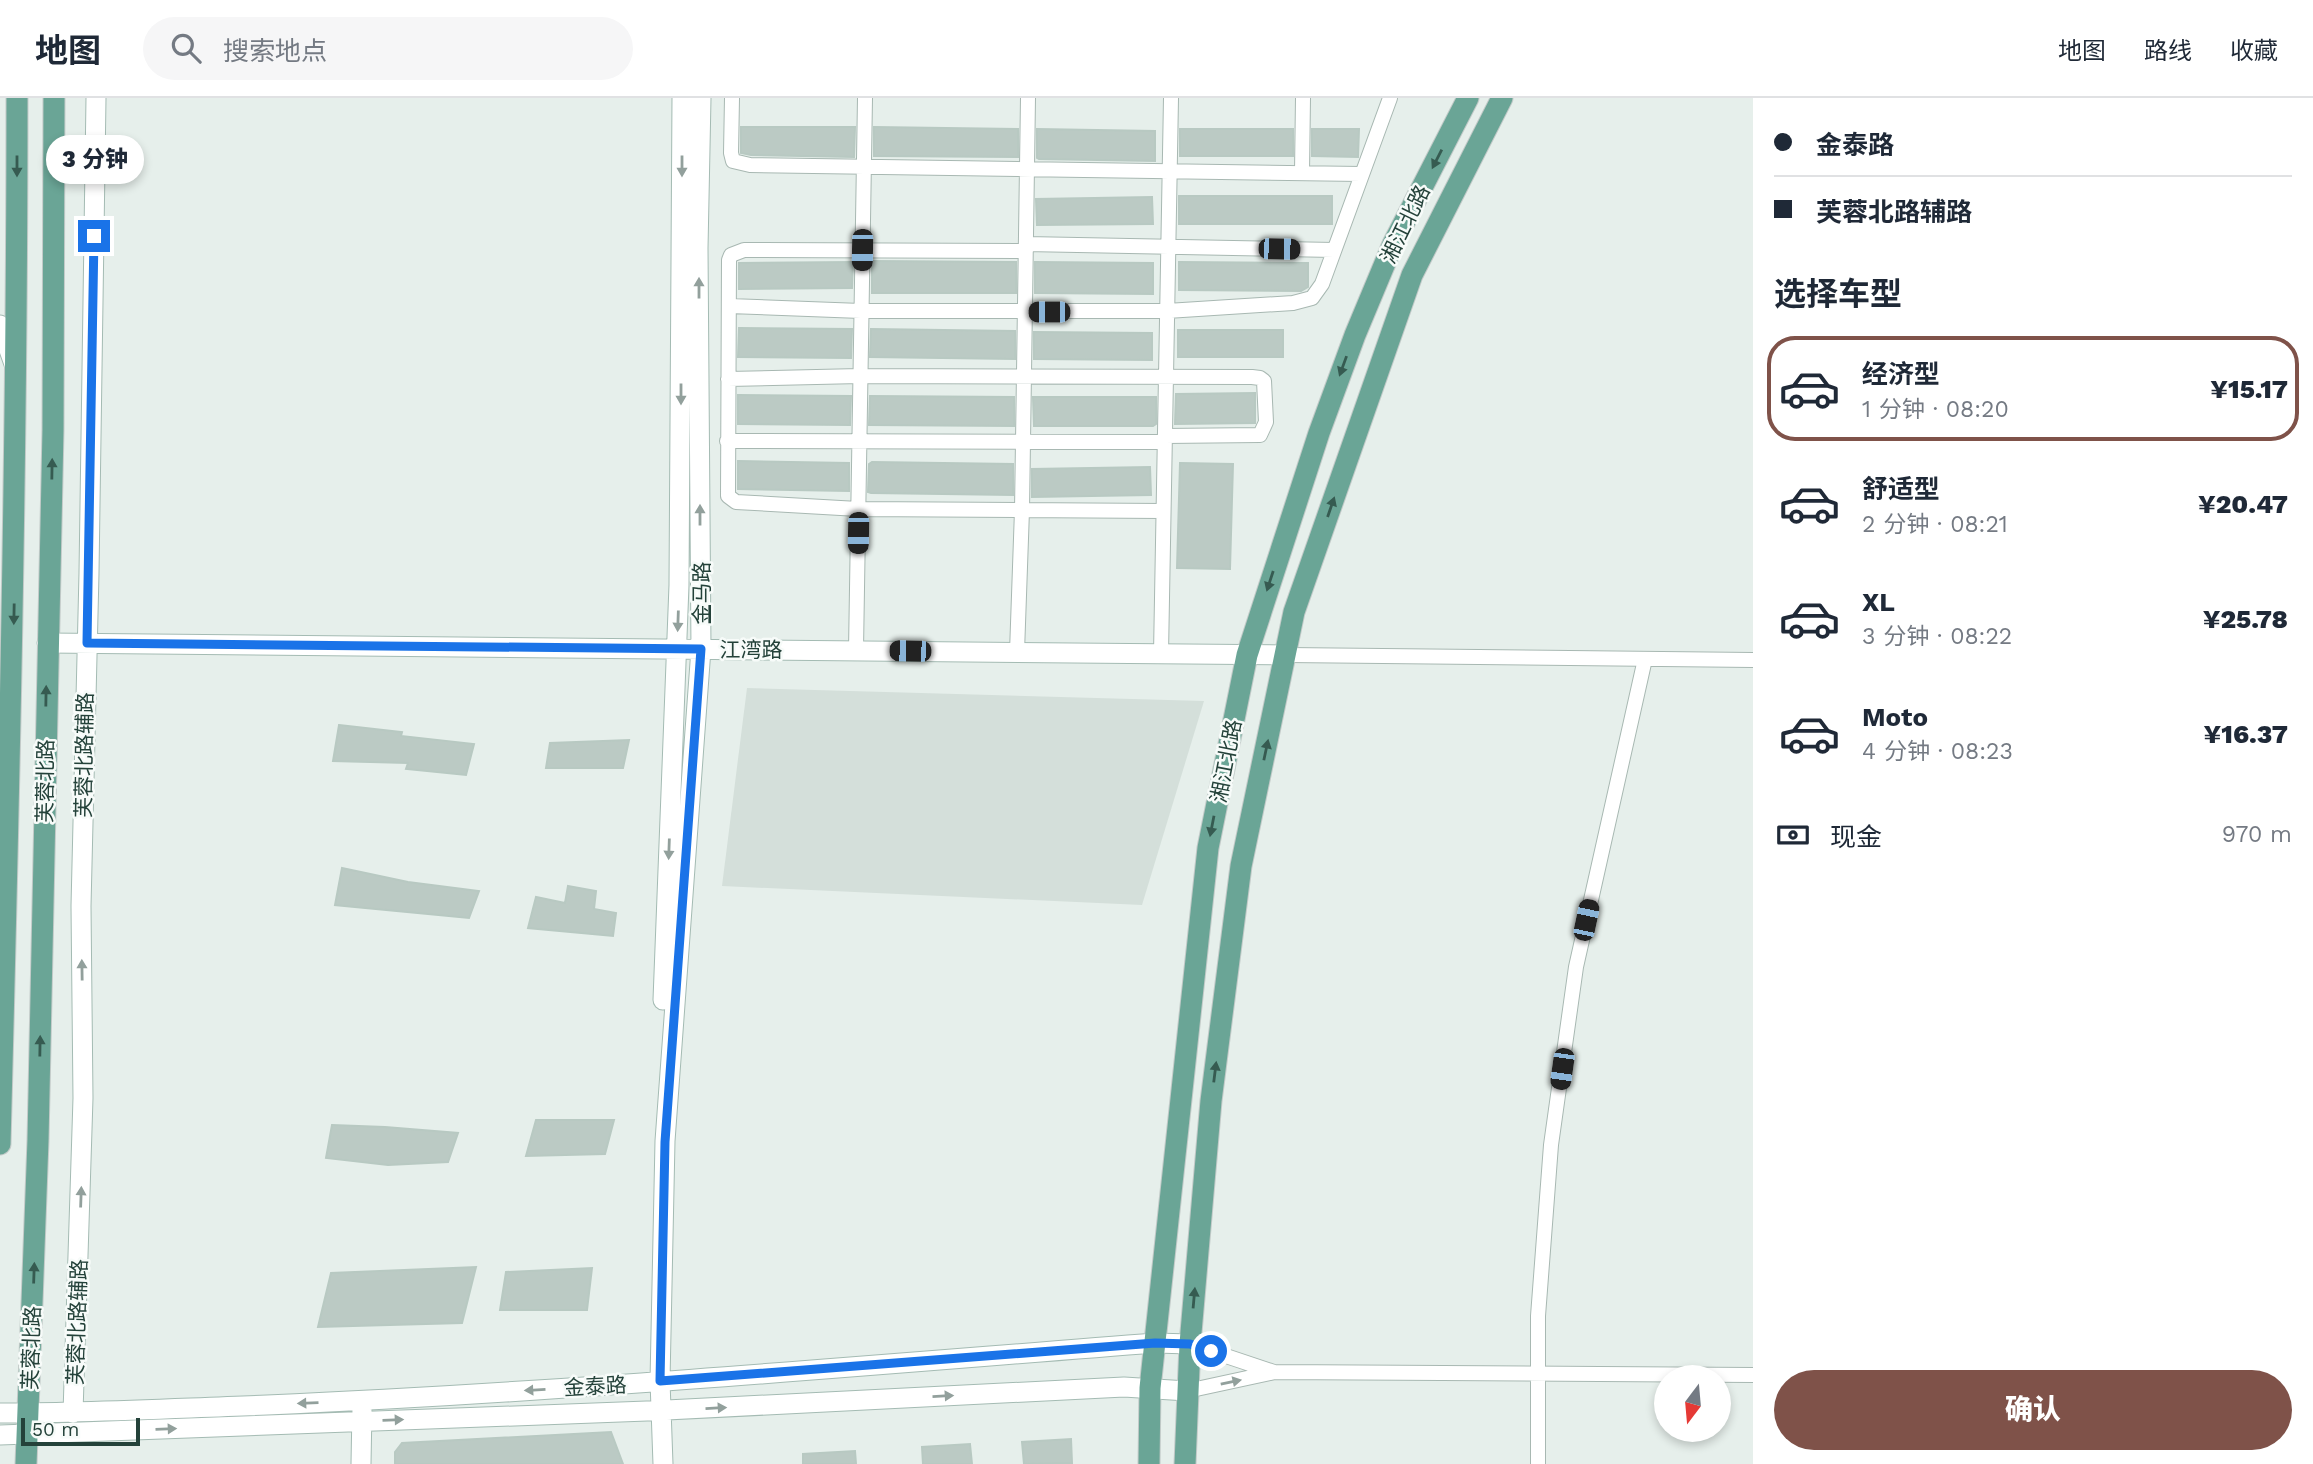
<!DOCTYPE html>
<html lang="zh">
<head>
<meta charset="utf-8">
<style>
  body { margin:0; font-family:"Work Sans","Noto Sans SC",sans-serif; background:#f6f6f7; color:#1f2937; height:100vh; display:flex; flex-direction:column; font-size:26px; white-space:nowrap }
  * { box-sizing:border-box; margin:0 }
  p { font-size:23px; color:#747a83 }
  .icon { flex:none; width:38px; height:38px; fill:none; stroke:currentColor; stroke-width:2; stroke-linecap:round; stroke-linejoin:round }
  .map { position:relative; flex:1; overflow:hidden }
  .panel { display:flex; flex-direction:column; background:#fff; width:560px }
  .panel>* { flex:none }
  .top-card { display:grid; align-content:center; height:154px; padding:0 21px; background:#fff }
  .needle { width:46px; rotate:196deg }
  .controls { position:absolute; left:1654px; top:1267px; display:grid; gap:14px }
  .controls a { display:grid; place-items:center; width:77px; height:77px; border-radius:50%; background:#fff; box-shadow:0 4px 10px #0003; font-size:35px }
  .scale { position:absolute; left:21px; bottom:18px; width:119px; box-sizing:border-box; padding-left:7px; border:4px solid #24423a; border-top:0; font-size:19px; line-height:24px; white-space:nowrap; color:#24423a; -webkit-text-stroke:5px #f7fbf9; paint-order:stroke }
  .end { position:absolute; width:32px; height:32px; margin:-16px; border:9px solid #1a73e8; background:#fff; box-shadow:0 0 0 4px #fff }
  .from { border-radius:50% }
  .bubble { position:absolute; height:49px; border-radius:24px; background:#fff; box-shadow:0 4px 10px #0003; font-size:23px; font-weight:800; line-height:49px; text-align:center }
  .car { position:absolute; width:21px; height:42px; margin:-21px -10px; border-radius:9px; box-shadow:0 0 5px 2px #0007; background:linear-gradient(#222 24%,#8ab4d8 0 40%,#222 0 76%,#8ab4d8 0 86%,#222 0) }
  .top-card b { display:flex; align-items:center; gap:24px; height:66px; font-size:26px }
  .top-card b+b { border-top:2px solid #e0e1e3 }
  .top-card i { width:18px; height:18px; background:#1f2937 }
  ul { padding:0; list-style:none }
  li { display:flex; align-items:center; gap:21px; height:105px; margin:0 14px 10px; padding:0 7px; border:4px solid transparent; border-radius:28px }
  li div { flex:1 }
  li b { display:block; font-size:26px }
  li em { font-style:normal; font-weight:800 }
  li.active { border-color:#7f5249 }
  li>.icon { width:63px; height:63px; stroke-width:1.5 }
  h2 { padding:0 21px; font-size:32px; line-height:84px }
  .pay { display:flex; align-items:center; gap:18px; height:77px; padding:0 21px; font-size:26px }
  .pay p { margin-inline-start:auto }
  .action { display:flex; gap:14px; margin-top:auto; padding:14px 21px }
  .action a { flex:1; height:80px; border-radius:42px; background:#7f5249; color:#fff; font-size:28px; font-weight:800; line-height:80px; text-align:center }
  header { display:flex; align-items:center; gap:42px; box-sizing:border-box; height:98px; padding:0 35px; background:#fff; border-bottom:2px solid #e0e1e3 }
  header strong { font-size:33px }
  nav { display:flex; gap:38px; margin-inline-start:auto; font-size:24px }
  .search { width:490px; height:63px; background:#f6f6f7; display:flex; align-items:center; gap:18px; box-sizing:border-box; padding:0 24px; border-radius:38px; color:#747a83; font-size:26px }
  main { display:flex; flex:1; min-height:0 }
  .map>svg:first-child { display:block }
</style>
</head>
<body>
<header>
<strong>地图</strong>
<div class="search"><svg class="icon" aria-label="search" viewBox="0 0 24 24"><circle cx="10" cy="10" r="6"/><path d="M15 15l6 6"/></svg>搜索地点</div>
<nav><a>地图</a><a>路线</a><a>收藏</a></nav>
</header>
<main>
<div class="map">
<svg width="1753" height="1366" viewBox="0 0 1753 1366">
  <rect width="100%" height="100%" fill="#e6efeb"/>
  <path fill="#d4dfda" d="M747 590 1204 603 1142 807 722 788Z"/>
  <path fill="#bbcac4" stroke="#b8c9c2" stroke-width="2" d="M741 29H855L854 59 751 57 741 55Z
    M874 29 1018 31V59L874 58Z
    M1037 31 1155 33V63L1039 61 1037 60Z
    M1180 31H1293V58H1180Z
    M1312 31H1359L1358 59 1312 58Z
    M1179 98H1332V126H1179Z
    M1152 99 1153 126 1037 127 1036 101Z
    M872 163 1016 164V195H872Z
    M853 164 852 190 739 191V165Z
    M1035 164 1153 165V196L1035 195Z
    M1179 164 1308 165V189L1301 193 1179 192Z
    M739 230 852 231 851 260 738 259Z
    M871 231 1015 233V261L870 259Z
    M1178 232H1283V259H1178Z
    M1034 234 1152 235V262L1034 261Z
    M1255 295V325L1175 326 1176 296Z
    M738 297 851 298 850 327 738 326Z
    M870 298 1014 299V328L869 327Z
    M1033 299H1156V326L1153 328H1034Z
    M738 363 849 365V393L738 391Z
    M872 364 1013 366V397L871 395 868 394 869 366Z
    M1180 365 1233 366 1230 471 1177 470Z
    M1150 369 1151 397 1032 399V371Z
    M339 627 402 634 401 638 474 646 466 677 406 671 408 665 333 663Z
    M629 642 623 670H546L550 645Z
    M342 770 408 784 479 793 469 820 335 807Z
    M568 788 596 793 594 811 616 815 613 838 528 830 536 799 565 805Z
    M536 1022H614L605 1056 526 1058Z
    M332 1027 385 1029 458 1035 448 1064 388 1067 326 1060Z
    M476 1169 462 1225 318 1229 331 1175Z
    M592 1170 587 1212H500L506 1174Z
    M611 1334 623 1366H395V1354L402 1345Z
    M1071 1341 1072 1365 1024 1366 1022 1344Z
    M970 1346 972 1366H923L922 1349Z
    M855 1353 856 1366H803V1356Z"/>
  <g fill="none" stroke-linecap="round" stroke-linejoin="round">
    <defs>
      <path id="street" d="M732 0 731 55 733 63 750 67 1361 76
        M1302 74 1303 0
        M1026 146 1334 152
        M1026 153 744 152 731 157 729 162 728 398 736 404 858 411 1163 413
        M729 208 861 213H1167L1293 205 1312 200 1322 186 1390 0
        M728 281 860 278 1252 279 1260 280 1264 283 1266 324 1260 337 1165 338
        M727 343 1165 344
        M856 552 865 0
        M1017 554 1022 412 1028 0
        M1161 556 1171 0
        M1287 557 1753 562
        M1190 1246 1274 1274
        M1187 1293 1275 1274 1753 1277
        M1538 1366V1218L1551 1047 1576 869 1645 561"/>
      <path id="secondary" d="M0 227 14 266
        M47 545 1287 557
        M663 902 679 487 682 0
        M0 1315C89 1315 178 1310 267 1307 564 1294 859 1268 1155 1245L1190 1246
        M73 1315 83 1000 81 808 89 475 96 0
        M0 1337 647 1313 1124 1289 1187 1293
        M361 1366 362 1311
        M663 1366 660 1283 665 1043 701 551 698 150 701 0"/>
      <path id="primary" d="M0 1046C9 697 17 349 17 0
        M26 1366 38 1042 53 332 54 0
        M1149 1366 1150 1290 1208 750 1247 557 1319 335 1355 237 1393 146 1468 0
        M1185 1366 1190 1246 1211 1003 1241 768 1294 514 1412 177 1502 0"/>
    </defs>
    <use href="#street" stroke="#a8b8b2" stroke-width="16"/>
    <use href="#secondary" stroke="#a4bbb3" stroke-width="21"/>
    <use href="#primary" stroke="#c2cac8" stroke-width="23"/>
    <use href="#street" stroke="#fff" stroke-width="14"/>
    <use href="#secondary" stroke="#fff" stroke-width="19"/>
    <use href="#primary" stroke="#6aa596" stroke-width="21"/>
  </g>
  <defs><path id="oneway-solid" d="M-6-.8H1V-3.2L6.5 0L1 3.2V.8H-6Z" transform="scale(1.75)"/></defs>
  <g fill="#365b51">
    <use href="#oneway-solid" transform="translate(1437 61) rotate(117)"/>
    <use href="#oneway-solid" transform="translate(17 68) rotate(90)"/>
    <use href="#oneway-solid" transform="translate(1343 268) rotate(110)"/>
    <use href="#oneway-solid" transform="translate(52 371) rotate(-89)"/>
    <use href="#oneway-solid" transform="translate(1331 409) rotate(-71)"/>
    <use href="#oneway-solid" transform="translate(1270 483) rotate(108)"/>
    <use href="#oneway-solid" transform="translate(14 516) rotate(91)"/>
    <use href="#oneway-solid" transform="translate(46 598) rotate(-89)"/>
    <use href="#oneway-solid" transform="translate(1266 652) rotate(-78)"/>
    <use href="#oneway-solid" transform="translate(1212 728) rotate(101)"/>
    <use href="#oneway-solid" transform="translate(40 948) rotate(-89)"/>
    <use href="#oneway-solid" transform="translate(1215 974) rotate(-83)"/>
    <use href="#oneway-solid" transform="translate(34 1175) rotate(-88)"/>
    <use href="#oneway-solid" transform="translate(1194 1200) rotate(-85)"/>
  </g>
  <g fill="#92a09c">
    <use href="#oneway-solid" transform="translate(682 68) rotate(90)"/>
    <use href="#oneway-solid" transform="translate(699 190) rotate(-90)"/>
    <use href="#oneway-solid" transform="translate(681 296) rotate(90)"/>
    <use href="#oneway-solid" transform="translate(700 417) rotate(-90)"/>
    <use href="#oneway-solid" transform="translate(678 523) rotate(92)"/>
    <use href="#oneway-solid" transform="translate(669 751) rotate(92)"/>
    <use href="#oneway-solid" transform="translate(82 872) rotate(-91)"/>
    <use href="#oneway-solid" transform="translate(81 1099) rotate(-88)"/>
    <use href="#oneway-solid" transform="translate(1231 1284) rotate(-12)"/>
    <use href="#oneway-solid" transform="translate(535 1292) rotate(177)"/>
    <use href="#oneway-solid" transform="translate(943 1298) rotate(-3)"/>
    <use href="#oneway-solid" transform="translate(308 1305) rotate(178)"/>
    <use href="#oneway-solid" transform="translate(716 1310) rotate(-3)"/>
    <use href="#oneway-solid" transform="translate(393 1322) rotate(-2)"/>
    <use href="#oneway-solid" transform="translate(166 1331) rotate(-2)"/>
  </g>
  <g fill="none" stroke-linecap="round" stroke-linejoin="round">
    <path stroke="#1a73e8" stroke-width="9" d="M94 138 87 545 701 551 665 1044 660 1283 1155 1245 1190 1246 1211 1253"/>
  </g>
  <g text-anchor="middle" dominant-baseline="central" stroke-width="5" stroke-linejoin="round" paint-order="stroke">
    <g font-size="21" fill="#24423a" stroke="#f7fbf9">
      <text transform="translate(1405 126) rotate(-64)">湘江北路</text>
      <text transform="translate(701 495) rotate(-90)">金马路</text>
      <text x="751" y="551">江湾路</text>
      <text transform="translate(84 657) rotate(-89)">芙蓉北路辅路</text>
      <text transform="translate(1226 663) rotate(-79)">湘江北路</text>
      <text transform="translate(45 683) rotate(-89)">芙蓉北路</text>
      <text transform="translate(77 1224) rotate(-88)">芙蓉北路辅路</text>
      <text transform="translate(31 1250) rotate(-88)">芙蓉北路</text>
      <text transform="translate(595 1288) rotate(-3)">金泰路</text>
    </g>
  </g>
</svg>
<div class="controls">
<a><svg class="needle" viewBox="-14 -14 28 28"><path d="M0-13l5 13h-10z" fill="#e53935"/><path d="M0 13l5-13h-10z" fill="#747a83"/></svg></a>
</div>
<div class="scale">50 m</div>
<i class="end from" style="left:1211px;top:1253px"></i>
<i class="end" style="left:94px;top:138px"></i>
<div class="bubble" style="left:46px;top:37px;width:98px">3 分钟</div>
<i class="car" style="left:1279px;top:151px;rotate:91deg"></i>
<i class="car" style="left:862px;top:152px;rotate:181deg"></i>
<i class="car" style="left:1049px;top:214px;rotate:270deg"></i>
<i class="car" style="left:858px;top:435px;rotate:181deg"></i>
<i class="car" style="left:910px;top:553px;rotate:271deg"></i>
<i class="car" style="left:1586px;top:822px;rotate:12deg"></i>
<i class="car" style="left:1562px;top:971px;rotate:188deg"></i>
</div>
<section class="panel">
<div class="top-card">
<b><i class="from"></i>金泰路</b>
<b><i></i>芙蓉北路辅路</b>
</div>
<h2>选择车型</h2>
<ul>
<li class="active"><svg class="icon" aria-label="car" viewBox="0 0 24 24"><path d="M5 17H2v-5l4-1 3-4h7l3 4 3 1v5h-3M9 17h6M6 11h13"/><circle cx="7" cy="17" r="2"/><circle cx="17" cy="17" r="2"/></svg><div><b>经济型</b><p>1 分钟 · 08:20</p></div><em>¥15.17</em></li>
<li><svg class="icon" aria-label="car" viewBox="0 0 24 24"><path d="M5 17H2v-5l4-1 3-4h7l3 4 3 1v5h-3M9 17h6M6 11h13"/><circle cx="7" cy="17" r="2"/><circle cx="17" cy="17" r="2"/></svg><div><b>舒适型</b><p>2 分钟 · 08:21</p></div><em>¥20.47</em></li>
<li><svg class="icon" aria-label="car" viewBox="0 0 24 24"><path d="M5 17H2v-5l4-1 3-4h7l3 4 3 1v5h-3M9 17h6M6 11h13"/><circle cx="7" cy="17" r="2"/><circle cx="17" cy="17" r="2"/></svg><div><b>XL</b><p>3 分钟 · 08:22</p></div><em>¥25.78</em></li>
<li><svg class="icon" aria-label="car" viewBox="0 0 24 24"><path d="M5 17H2v-5l4-1 3-4h7l3 4 3 1v5h-3M9 17h6M6 11h13"/><circle cx="7" cy="17" r="2"/><circle cx="17" cy="17" r="2"/></svg><div><b>Moto</b><p>4 分钟 · 08:23</p></div><em>¥16.37</em></li>
</ul>
<div class="pay"><svg class="icon" aria-label="cash" viewBox="0 0 24 24"><path d="M3 7h18v10H3z"/><circle cx="12" cy="12" r="2"/></svg>现金<p>970 m</p></div>
<div class="action"><a>确认</a></div>
</section>
</main>
</body>
</html>
